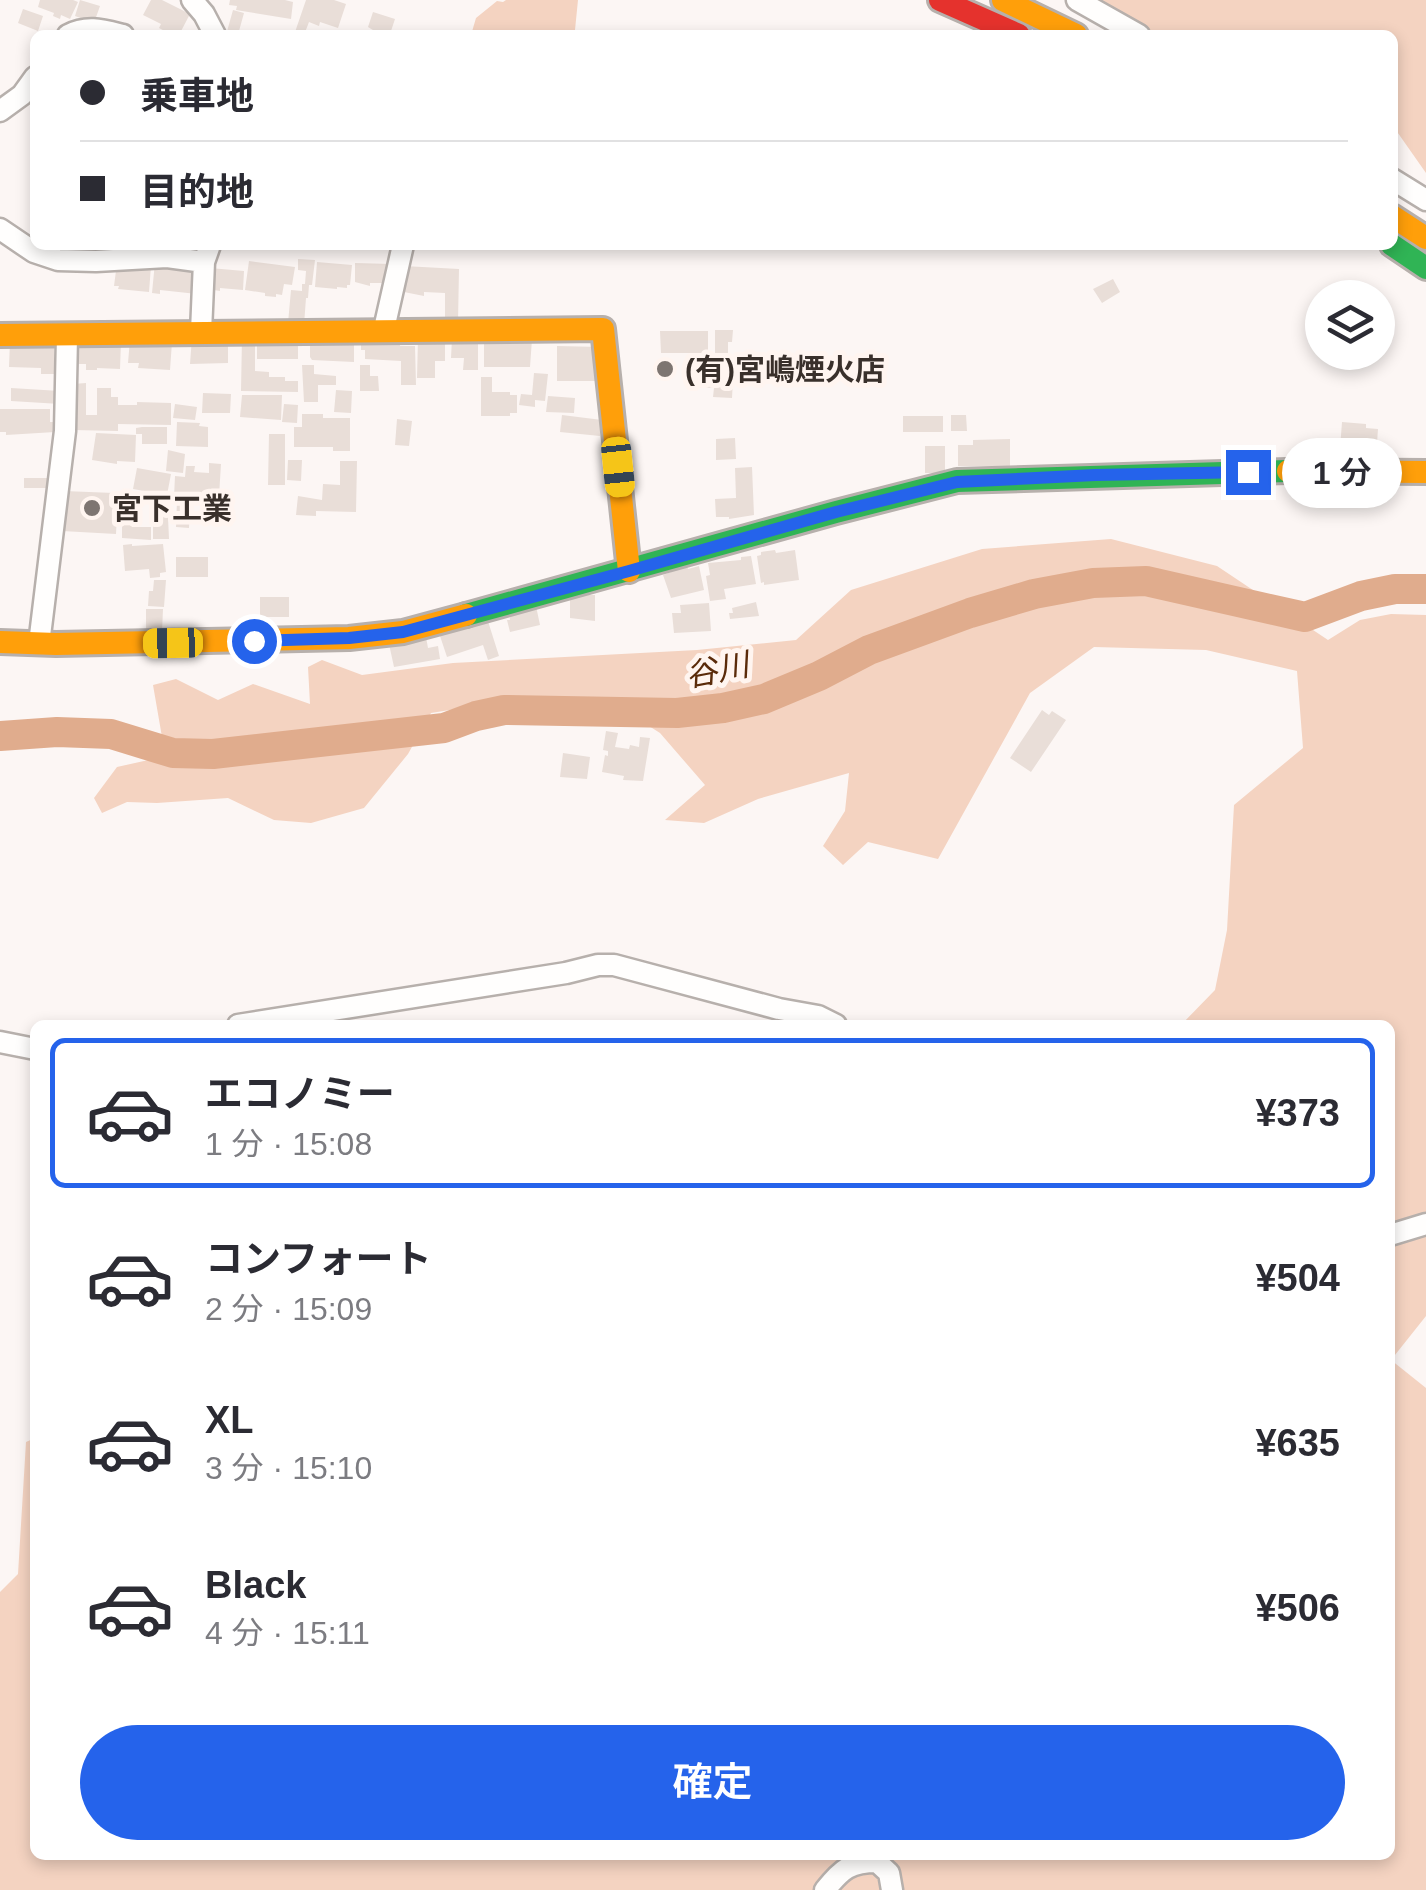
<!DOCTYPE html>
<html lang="ja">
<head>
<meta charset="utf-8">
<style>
  body { margin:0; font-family:Helvetica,"Noto Sans JP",sans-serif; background:#f2f2f3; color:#2b2b33; height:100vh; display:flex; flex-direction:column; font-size:38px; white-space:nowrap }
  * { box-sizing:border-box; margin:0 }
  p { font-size:32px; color:#7c7c81 }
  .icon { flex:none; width:55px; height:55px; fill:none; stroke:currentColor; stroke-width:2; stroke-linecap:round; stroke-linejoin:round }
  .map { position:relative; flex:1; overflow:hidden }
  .drawer { position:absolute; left:30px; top:1020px; width:1365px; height:840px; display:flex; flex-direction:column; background:#fff; border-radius:15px; box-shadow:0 5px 15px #0003 }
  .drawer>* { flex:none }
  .guide { position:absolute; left:30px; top:30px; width:1368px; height:220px; border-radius:15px; box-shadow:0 5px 15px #0003; display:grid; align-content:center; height:220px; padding:0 50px; background:#fff }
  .buttons { position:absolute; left:1305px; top:280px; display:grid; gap:20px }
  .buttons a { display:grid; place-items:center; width:90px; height:90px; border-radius:50%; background:#fff; box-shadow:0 5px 15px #0003; font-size:50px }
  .end { position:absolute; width:45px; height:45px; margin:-22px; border:12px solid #2563eb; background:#fff; box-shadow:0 0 0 5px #fff }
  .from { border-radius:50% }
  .bubble { position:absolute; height:70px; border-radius:35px; background:#fff; box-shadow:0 5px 15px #0003; font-size:32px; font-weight:600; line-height:70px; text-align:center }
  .car { position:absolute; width:30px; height:60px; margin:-30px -15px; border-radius:12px; box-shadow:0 0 8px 2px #0007; background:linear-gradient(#f5c518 24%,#345 0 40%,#f5c518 0 76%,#345 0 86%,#f5c518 0) }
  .guide b { display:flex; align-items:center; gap:35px; height:95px; font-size:38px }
  .guide b+b { border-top:2px solid #e1e1e2 }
  .guide i { width:25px; height:25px; background:#2b2b33 }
  ul { padding:18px 0 0; list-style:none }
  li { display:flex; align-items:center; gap:30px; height:150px; margin:0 20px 15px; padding:0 30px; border:5px solid transparent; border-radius:15px }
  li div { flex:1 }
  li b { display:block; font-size:38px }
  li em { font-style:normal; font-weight:600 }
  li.selected { border-color:#2563eb }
  li>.icon { width:90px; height:90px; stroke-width:1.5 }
  .button { display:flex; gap:20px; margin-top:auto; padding:20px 50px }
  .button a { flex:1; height:115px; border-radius:60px; background:#2563eb; color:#fff; font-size:40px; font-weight:600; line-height:115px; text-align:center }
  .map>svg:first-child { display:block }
</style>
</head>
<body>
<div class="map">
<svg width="1426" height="1890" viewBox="0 0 1426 1890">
  <rect width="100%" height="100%" fill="#fcf6f4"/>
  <path fill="#f4d3c1" d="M506 0H578L575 30 603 31 604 35H471L476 18 497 1 503 2Z
    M1098 0H1426V173L1393 126 1392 35H1159Z
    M1111 539 1217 566 1328 640 1360 620 1391 614 1426 615V1316L1391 1360 1426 1388V1890H0V1592L18 1574 26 1442 35 1438V1855H1390V1025H1181L1215 990 1227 930 1234 805 1303 748 1297 671 1206 650 1094 647 1030 693 938 859 868 842 843 865 823 846 845 811 849 773 758 799 704 823 665 820 705 785 660 733 608 700 531 697 431 713 408 754 364 808 311 823 274 820 228 798 157 803 127 802 102 813 94 798 117 767 153 759 162 737 153 685 176 679 218 700 253 684 310 704 308 667 322 660 362 675 453 663 697 650 796 640 851 590 982 549Z"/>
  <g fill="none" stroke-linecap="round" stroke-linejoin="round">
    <path stroke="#e0ac8d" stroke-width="30" d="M0 736 57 732 111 734 173 753 213 754 444 728 476 716 504 710 677 713 723 708 764 699 819 676 869 650 970 613 1034 594 1093 583 1146 581 1305 617 1361 596 1395 589H1426"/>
  </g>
  <path fill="#e9ded8" d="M40 0H73L78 2 70 19 61 15 60 19 53 16 54 13 38 7Z
    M80 0 100 6 94 23 75 16Z
    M151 0H162L190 14 179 35H172L159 28 161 24 143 15Z
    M230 0H285L293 2 291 19 236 10 237 6 229 5Z
    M306 0H334L346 4 338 28 320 22 319 26 309 22 304 35H294Z
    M23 9 43 16 38 31 18 23Z
    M233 10 244 13 239 31 248 33V35H226Z
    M373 12 395 19 390 34 381 35 368 27Z
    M298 259 315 260 312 285H309L308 298H306L304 325 288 323 291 290 302 291V284H305L306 271 298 270Z
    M249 261 295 267 292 285 284 284 282 295 276 294V297L265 296V293L245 290Z
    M155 262 199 266 197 294 160 290V294L152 293Z
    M317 262 352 265 350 285H347V288L337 287V289L315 287Z
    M117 263 151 266 149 292 118 289 119 286H114Z
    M355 263 392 264V283H370V286L355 282Z
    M404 266 459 269 458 322H445V293L424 292V296L404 292Z
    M210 268 244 271 243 290 220 288V291L214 290V285H209Z
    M1113 279 1120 292 1102 303 1093 289Z
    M715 330H733L732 342H728V355H715Z
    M660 331H708V353H661Z
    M400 335V346H415L416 385H401V361L365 359V350H361V340Z
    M192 337H228V363L190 364Z
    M242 337H255V371L269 372V377H285V381H298V392L241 391Z
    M257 337 298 338V359H257Z
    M445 337V361H435V378H417L418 338Z
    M310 338 354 339V362L312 360 310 357Z
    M452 338H478V370H463L464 358H451Z
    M130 339 172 342 170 370 138 368 139 363H128Z
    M532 339 530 367H484V340Z
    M10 341 54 342V374H41V368L9 367Z
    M121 341 120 369 97 368V370H86V364H77L78 343Z
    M557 346 601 347 603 381H557Z
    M698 357 734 359 732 398 713 397 714 388 697 387Z
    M302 365H314V374L336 376V385H318V402H304Z
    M360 365H370V376H378L379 391H360Z
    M534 373 548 374 545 401 535 400V407L519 405 521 394 532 395Z
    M481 377H492V392H510V395H517V413H510V416H481Z
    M86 383V415H97V388H111V397H118V405H137V402L171 403V425L118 424V431L73 430V384Z
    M11 388 60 391V404L11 401Z
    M336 390 352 391 351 413 334 412Z
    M203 393 231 394 230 413H202Z
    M242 395H282L281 420 240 417Z
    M548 396 575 398 574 413 546 412Z
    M175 404 197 407 195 420 173 418Z
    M284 404 298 405 297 423 282 422Z
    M0 409H50V422H55V432L6 435V432H0Z
    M302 414H323V418H350V451H333V447H294V427H302Z
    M562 415 602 420 600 436 560 432Z
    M951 415H966L967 431H951Z
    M903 416H943V432H903Z
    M397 419 412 421 409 446 395 445Z
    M177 422 200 423 199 426 208 427V447L176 446Z
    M1342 422 1366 424V428L1378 429 1376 457 1339 462Z
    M142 427H167V444H142V434H136V428Z
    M96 433 136 435 135 462 117 461V464L92 460Z
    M269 434H285V485H268Z
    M735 438 736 459 716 460V439Z
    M1010 439V466H958V445H973V440Z
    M925 446H945V478L933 477V473H925Z
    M168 450 185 454 183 473 166 471Z
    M288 460H302L301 481 287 480Z
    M340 461H357L356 512 316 511V516L296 515 298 496 322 500 323 484 340 485Z
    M209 463 221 464 219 496 188 493V498L174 497 175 476 185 477 186 466H195L194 472 209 473Z
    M752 467 754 515 729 519V517H716L715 499 736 498 735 468Z
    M137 468 171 474 167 495 133 489Z
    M24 478H50V488H24Z
    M64 491 114 493V501L122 502V514H117L116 534 62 531Z
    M177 501 190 502 189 528 176 527Z
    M153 517H168L169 539H153Z
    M122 523H132V527H151V540L122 538Z
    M132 544V546L163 544 166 572 160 573V577L150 578 149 569 125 571 123 545Z
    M775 550 776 553 795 550 799 580 764 585V582L761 583 757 556 761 555V552Z
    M751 556 756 584 724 589 726 599 710 601 706 576 710 575 708 563 741 560V557Z
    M176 557H208V577H176Z
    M687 566 688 569 699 566 704 590 671 598 663 575Z
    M154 580H166L164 607 148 606 149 591H153Z
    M570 595H595V621L570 618Z
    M260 597H289V617H260Z
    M756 602 759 616 730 619 729 613H733L732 608Z
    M709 603 711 631 674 633 672 613H681L680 605Z
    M536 606 540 625 510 632 507 620H510L509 612Z
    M146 609H163L162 632 146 631Z
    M486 615 499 656 488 660 483 645 447 657 438 630Z
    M426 637 428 648 438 646 440 659 394 667 389 644Z
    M1042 710 1049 715 1052 711 1066 720 1031 772 1010 758Z
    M606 731 618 733 615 747 629 749 630 745 639 747 640 737 650 738 643 781 623 780 624 776 602 772 605 755 608 756V751L603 750Z
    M563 753 590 757 587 779 560 777Z"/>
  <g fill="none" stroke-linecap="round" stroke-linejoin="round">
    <defs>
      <path id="street" d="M192 0 204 14 215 35
        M1077 0 1139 35
        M68 35C87 25 103 30 123 35
        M0 111 22 95 35 77
        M1392 179 1426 200
        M0 229 34 252 58 260 96 261 167 257 204 262
        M384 329 403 245
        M201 332 204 262 210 245
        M39 644 65 431 67 336
        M238 1025 566 973 598 965H614L779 1009 818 1016 836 1025
        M0 1042 35 1049
        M1390 1235 1426 1224
        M825 1890C842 1869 850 1862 877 1862L889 1873 892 1890"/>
      <path id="fast" d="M1392 245 1426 268
        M466 615 836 512 957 481 1288 471"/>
      <path id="slow" d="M1003 0 1076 35
        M1392 216 1426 238
        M0 335 603 329 629 571
        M1288 471 1426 472
        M0 642 56 644 349 638 403 632 466 615"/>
      <path id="jam" d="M940 0 1019 35"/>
    </defs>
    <use href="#street" stroke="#b7b0ac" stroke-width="25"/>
    <use href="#fast" stroke="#b7b0ac" stroke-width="28"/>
    <use href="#slow" stroke="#b7b0ac" stroke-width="28"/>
    <use href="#jam" stroke="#b7b0ac" stroke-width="28"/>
    <use href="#street" stroke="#fffefd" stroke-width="20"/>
    <use href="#fast" stroke="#30b455" stroke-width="22"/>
    <use href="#slow" stroke="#ff9f0a" stroke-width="22"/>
    <use href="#jam" stroke="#e5322d" stroke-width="22"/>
  </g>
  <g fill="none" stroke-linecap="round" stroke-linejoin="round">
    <path stroke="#2563eb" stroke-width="12" d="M254 641 349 638 403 632 629 571 836 512 957 482 1095 475 1248 472"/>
  </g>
  <g fill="#7d7571" stroke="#fff5f0" stroke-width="4">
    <circle cx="665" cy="369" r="10"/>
    <circle cx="92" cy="508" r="10"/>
  </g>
  <g text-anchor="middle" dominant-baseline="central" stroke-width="10" stroke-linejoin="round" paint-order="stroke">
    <g font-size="30" font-weight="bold" fill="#39302b" stroke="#fff5f0" text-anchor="start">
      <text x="685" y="369">(有)宮嶋煙火店</text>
      <text x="112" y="508">宮下工業</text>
    </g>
    <g font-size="32" font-style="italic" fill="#5a2b0a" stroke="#fff5f0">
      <text transform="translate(717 670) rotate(-11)">谷川</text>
    </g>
  </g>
</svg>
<div class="buttons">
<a><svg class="icon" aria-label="layers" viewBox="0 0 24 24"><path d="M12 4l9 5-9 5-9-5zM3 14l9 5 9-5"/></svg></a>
</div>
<i class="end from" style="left:254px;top:641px"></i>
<i class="end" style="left:1248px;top:472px"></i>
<div class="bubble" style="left:1282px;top:438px;width:120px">1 分</div>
<i class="car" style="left:618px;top:467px;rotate:174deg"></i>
<i class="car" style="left:173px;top:643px;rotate:269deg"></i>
<div class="guide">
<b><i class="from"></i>乗車地</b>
<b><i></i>目的地</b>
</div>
<section class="drawer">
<ul>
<li class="selected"><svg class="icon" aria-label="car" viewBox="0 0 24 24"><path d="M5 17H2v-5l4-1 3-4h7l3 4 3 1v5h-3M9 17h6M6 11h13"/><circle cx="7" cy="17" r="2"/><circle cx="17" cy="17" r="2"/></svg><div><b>エコノミー</b><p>1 分 · 15:08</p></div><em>¥373</em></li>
<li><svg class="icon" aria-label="car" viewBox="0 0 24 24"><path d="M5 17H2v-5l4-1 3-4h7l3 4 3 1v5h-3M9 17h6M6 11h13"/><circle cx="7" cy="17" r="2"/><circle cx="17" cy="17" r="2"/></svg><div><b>コンフォート</b><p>2 分 · 15:09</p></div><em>¥504</em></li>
<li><svg class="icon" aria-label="car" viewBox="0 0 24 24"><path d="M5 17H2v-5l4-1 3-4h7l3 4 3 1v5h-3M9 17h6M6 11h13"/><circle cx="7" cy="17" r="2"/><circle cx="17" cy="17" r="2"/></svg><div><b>XL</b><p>3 分 · 15:10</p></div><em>¥635</em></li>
<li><svg class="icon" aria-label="car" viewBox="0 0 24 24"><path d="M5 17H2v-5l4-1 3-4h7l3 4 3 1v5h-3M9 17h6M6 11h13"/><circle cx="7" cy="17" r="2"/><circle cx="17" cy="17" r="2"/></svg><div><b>Black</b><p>4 分 · 15:11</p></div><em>¥506</em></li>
</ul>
<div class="button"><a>確定</a></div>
</section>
</div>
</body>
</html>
